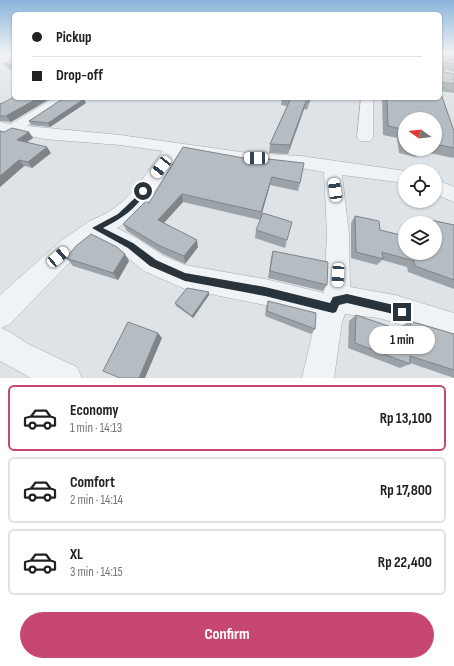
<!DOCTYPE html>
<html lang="en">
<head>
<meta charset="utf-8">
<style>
  body { margin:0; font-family:"Sofia Sans Condensed",sans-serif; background:#f2f2f2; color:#222; height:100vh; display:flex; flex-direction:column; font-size:15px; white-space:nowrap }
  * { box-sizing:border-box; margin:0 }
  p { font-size:13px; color:#767676 }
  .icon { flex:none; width:22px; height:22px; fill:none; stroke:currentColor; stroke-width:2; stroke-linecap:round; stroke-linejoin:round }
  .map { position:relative; height:378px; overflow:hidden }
  .side { display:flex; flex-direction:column; background:#fff; flex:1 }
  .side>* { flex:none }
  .banner { position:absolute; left:12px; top:12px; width:430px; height:88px; border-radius:6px; box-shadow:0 1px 3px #0004; display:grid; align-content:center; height:88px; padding:0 20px; background:#fff }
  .needle { width:26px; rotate:284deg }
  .tools { position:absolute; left:398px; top:112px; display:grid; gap:8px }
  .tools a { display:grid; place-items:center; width:44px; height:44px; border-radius:50%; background:#fff; box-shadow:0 1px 3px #0004; font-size:20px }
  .end { position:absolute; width:18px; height:18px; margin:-9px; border:5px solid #28333c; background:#fff; box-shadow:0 0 0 2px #fff }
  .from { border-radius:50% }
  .bubble { position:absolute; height:28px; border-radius:14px; background:#fff; box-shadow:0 1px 3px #0004; font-size:13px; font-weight:700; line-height:28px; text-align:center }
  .car { position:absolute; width:12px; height:24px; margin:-12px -6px; border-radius:5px; box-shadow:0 0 3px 1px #0007; background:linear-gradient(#fff 24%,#345 0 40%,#fff 0 76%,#345 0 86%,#fff 0) }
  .banner b { display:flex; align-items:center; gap:14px; height:38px; font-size:15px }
  .banner b+b { border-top:1px solid #e0e0e0 }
  .banner i { width:10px; height:10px; background:#222 }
  ul { padding:7px 0 0; list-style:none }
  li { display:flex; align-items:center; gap:12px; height:66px; margin:0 8px 6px; padding:0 12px; border:2px solid #e0e0e0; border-radius:6px }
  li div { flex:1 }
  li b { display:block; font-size:15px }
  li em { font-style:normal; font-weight:700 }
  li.current { border-color:#c64870 }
  li>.icon { width:36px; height:36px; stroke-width:1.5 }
  .primary-button { display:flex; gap:8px; margin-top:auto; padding:8px 20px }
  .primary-button a { flex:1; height:46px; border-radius:24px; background:#c64870; color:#fff; font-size:16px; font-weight:700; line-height:46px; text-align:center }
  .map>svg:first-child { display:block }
</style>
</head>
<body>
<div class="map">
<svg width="454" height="378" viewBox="0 0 454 378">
  <rect width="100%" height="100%" fill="#dee3e7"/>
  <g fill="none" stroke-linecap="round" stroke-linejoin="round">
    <defs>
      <path id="minor" d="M54 98H69L27 126 120 135 248 153 301 156 406 171 405 183 342 175 349 234 350 287 395 295 454 313V341L379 318 345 314 342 322 334 378H302L316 318 265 305 185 289 144 271 122 253 97 239 66 266 10 324 1 328 10 332 28 344 77 367 82 378H31L0 361V295L62 240 88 222 107 213 121 203 136 188 163 151 120 145 44 139 16 133 8 137 3 135 0 130V122L11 124ZM179 153 248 163 301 168 324 172 327 234 324 293 265 279 185 265 162 255 138 239 117 228C146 213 161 180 179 153Z
        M361 98H373V138L370 141H360L357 138Z
        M435 179 454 187V202L435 194Z"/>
    </defs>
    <use href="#minor" stroke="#a4abb0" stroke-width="1"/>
    <use href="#minor" fill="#f0f3f5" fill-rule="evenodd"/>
  </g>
  <path fill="#9ca3a8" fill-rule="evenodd" d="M440 53H454V72L444 70V72L454 74V93L440 91Z
    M14 60V71L8 69 4 64Z
    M14 98H51L11 122 0 121V103L1 104Z
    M282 98H311L307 110 304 109 288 154 269 153 270 144 287 106 281 105Z
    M382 98H440L454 131V157L453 158 420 151 416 157 399 153 397 138 383 135ZM405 119H435V149H405Z
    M86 103 50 127 31 125 29 121Z
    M4 132H29L33 138 27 142 51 153 32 168 24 166 0 187Z
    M249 159 300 183 298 191 270 185 260 220 183 202 164 223 198 247 185 264 163 254 127 231 123 224 149 203Z
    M355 216 380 230 404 236 403 229 405 227V253H435V223H428L431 220 454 225V289L408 272 407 267 382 260 377 265 351 258V223Z
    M256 230 287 240 285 248 255 238Z
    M273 251 327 285 323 291 268 278 271 258Z
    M66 258 129 261 118 280 73 266Z
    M209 292V295L193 318 176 306 175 303Z
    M268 301 315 329 311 334 265 316 266 307Z
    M356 315 402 331 401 326 410 321 454 334V378L410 363V364L400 368 348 348 349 321Z"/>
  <path fill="#7f8488" d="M38 98H51L11 122 6 116Z
    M84 99 86 103 50 127 48 123Z
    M306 101 304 109 288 154 290 145Z
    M29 132 33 138 21 146 17 140Z
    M47 147 51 153 32 168 28 162Z
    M19 160 24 166 0 187V176Z
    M272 177 270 185 260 220 261 212Z
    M182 194 183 202 160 227 158 220Z
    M197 240 198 247 185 264 184 256Z
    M125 254 129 261 118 280 113 273Z
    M209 292V295L193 318 192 316Z
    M158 333 162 338 145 378H139Z"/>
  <path fill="#b5bdc3" stroke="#7f8488" d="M440 53H443V58L454 60V64L443 62 444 72 454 74V84L440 82Z
    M14 60V66L4 64Z
    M440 91 454 131V148L435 144V119H405V144H404L402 129 388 126 387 98H440Z
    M14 97V98H38L6 116H0V103L1 104Z
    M64 98H79L84 99 48 123 29 121Z
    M289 98H310L309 102 306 101 290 145 270 144 291 98Z
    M12 128 29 132 17 140 47 147 28 162 19 160 0 176V131L4 132Z
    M183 147 249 159 250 157 304 163 300 183 272 177 261 212 182 194 158 220 197 240 184 256 160 246 123 224 146 201 149 203Z
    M263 213 292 222 287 240 256 230Z
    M355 216 379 221 380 230 405 236V253H435V223H432L431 220 454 225V280L415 266 414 261 382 252 383 259 356 252Z
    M91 234 117 247 125 254 113 273 66 258 76 246Z
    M273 251 328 262 327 285 270 271Z
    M187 288 209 292 192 316 175 303Z
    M268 301 316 313 315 329 267 311Z
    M356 315 412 334 410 321 454 334V370L410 356V364L355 343Z
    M128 322 158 333 139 378H120L103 371Z"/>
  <linearGradient id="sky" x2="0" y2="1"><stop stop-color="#89b5da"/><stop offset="0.5" stop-color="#f0f2f4"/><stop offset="1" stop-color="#f0f2f4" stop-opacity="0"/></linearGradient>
  <rect width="454" height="106" fill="url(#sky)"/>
  <path fill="#28333c" d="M141 189 147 191C136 209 121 219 103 228L133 243 156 260 185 273 265 287 330 303 333 297 347 294 402 307 405 308V315L402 316 347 303 339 305 336 312 333 313 265 296 185 281 150 266 128 248 92 228 118 214 136 197Z"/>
</svg>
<div class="tools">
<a><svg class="needle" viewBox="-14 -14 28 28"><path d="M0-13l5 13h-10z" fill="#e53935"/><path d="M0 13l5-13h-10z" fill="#767676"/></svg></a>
<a><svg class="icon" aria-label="locate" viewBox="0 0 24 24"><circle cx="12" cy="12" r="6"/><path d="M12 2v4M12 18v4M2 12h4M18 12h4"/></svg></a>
<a><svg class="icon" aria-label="layers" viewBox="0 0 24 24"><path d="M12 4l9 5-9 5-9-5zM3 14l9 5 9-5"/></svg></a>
</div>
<i class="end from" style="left:143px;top:191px"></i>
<i class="end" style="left:402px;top:312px"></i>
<div class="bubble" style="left:369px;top:326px;width:66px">1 min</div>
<i class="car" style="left:256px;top:158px;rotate:271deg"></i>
<i class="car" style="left:161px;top:167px;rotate:218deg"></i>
<i class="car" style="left:335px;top:190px;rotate:352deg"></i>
<i class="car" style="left:58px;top:257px;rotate:49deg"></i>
<i class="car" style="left:338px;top:275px;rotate:183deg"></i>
<div class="banner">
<b><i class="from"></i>Pickup</b>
<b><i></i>Drop-off</b>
</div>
</div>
<section class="side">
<ul>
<li class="current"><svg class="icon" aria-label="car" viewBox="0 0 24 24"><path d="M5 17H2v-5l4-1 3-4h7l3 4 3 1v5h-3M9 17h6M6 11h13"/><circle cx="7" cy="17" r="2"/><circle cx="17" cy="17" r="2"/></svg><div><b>Economy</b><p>1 min · 14:13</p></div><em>Rp 13,100</em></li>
<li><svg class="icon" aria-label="car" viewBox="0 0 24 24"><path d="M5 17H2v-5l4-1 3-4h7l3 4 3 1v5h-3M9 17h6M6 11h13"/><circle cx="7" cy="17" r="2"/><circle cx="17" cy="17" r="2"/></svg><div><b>Comfort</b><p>2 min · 14:14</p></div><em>Rp 17,800</em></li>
<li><svg class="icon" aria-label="car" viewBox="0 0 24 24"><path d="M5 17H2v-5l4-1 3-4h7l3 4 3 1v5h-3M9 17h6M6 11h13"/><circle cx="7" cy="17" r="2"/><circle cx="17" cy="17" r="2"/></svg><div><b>XL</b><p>3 min · 14:15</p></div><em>Rp 22,400</em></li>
</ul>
<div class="primary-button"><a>Confirm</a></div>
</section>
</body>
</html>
